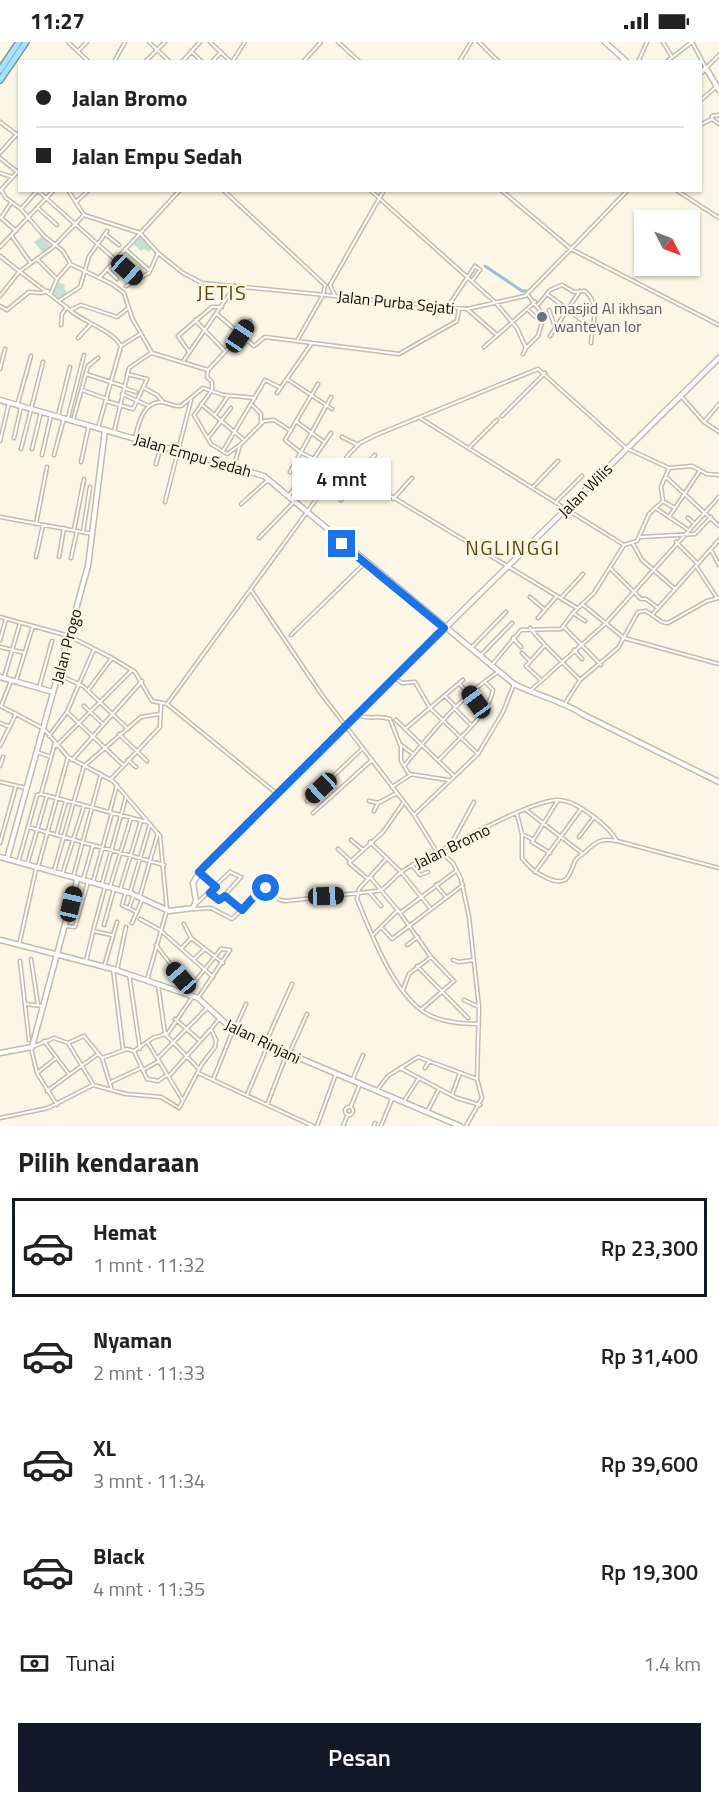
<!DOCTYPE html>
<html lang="id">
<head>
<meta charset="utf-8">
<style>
  body { margin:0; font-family:"Titillium Web",sans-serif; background:#f6f6f6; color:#222; height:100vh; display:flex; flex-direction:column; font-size:22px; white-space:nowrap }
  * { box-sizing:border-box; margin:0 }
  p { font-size:20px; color:#767676 }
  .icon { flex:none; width:33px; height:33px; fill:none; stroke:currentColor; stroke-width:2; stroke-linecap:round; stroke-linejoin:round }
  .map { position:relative; height:1084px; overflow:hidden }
  .sheet { display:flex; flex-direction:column; background:#fff; flex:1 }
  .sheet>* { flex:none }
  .top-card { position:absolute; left:18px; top:18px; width:684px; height:132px; border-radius:0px; box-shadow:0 2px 4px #0004; display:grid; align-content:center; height:132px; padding:0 18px; background:#fff }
  .needle { width:39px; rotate:132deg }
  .tools { position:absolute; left:634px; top:168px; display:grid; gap:12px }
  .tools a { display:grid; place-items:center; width:66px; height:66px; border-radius:0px; background:#fff; box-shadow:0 2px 4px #0004; font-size:30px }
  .end { position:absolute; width:27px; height:27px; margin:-14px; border:8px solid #1a73e8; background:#fff; box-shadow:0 0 0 3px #fff }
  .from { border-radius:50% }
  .bubble { position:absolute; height:42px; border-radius:0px; background:#fff; box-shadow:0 2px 4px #0004; font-size:20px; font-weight:600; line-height:42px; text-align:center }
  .car { position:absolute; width:18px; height:36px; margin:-18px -9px; border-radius:8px; box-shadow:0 0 4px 2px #0007; background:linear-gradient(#222 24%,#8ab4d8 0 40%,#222 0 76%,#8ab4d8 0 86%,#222 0) }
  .top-card b { display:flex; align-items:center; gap:21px; height:57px; font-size:22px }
  .top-card b+b { border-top:2px solid #e0e0e0 }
  .top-card i { width:15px; height:15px; background:#222 }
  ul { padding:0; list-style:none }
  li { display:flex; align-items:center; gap:18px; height:99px; margin:0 12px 9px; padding:0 6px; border:3px solid transparent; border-radius:0px }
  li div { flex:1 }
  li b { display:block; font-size:22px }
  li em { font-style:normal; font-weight:600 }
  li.selected { border-color:#111827 }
  li>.icon { width:54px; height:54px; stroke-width:1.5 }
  h2 { padding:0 18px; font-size:27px; line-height:72px }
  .pay { display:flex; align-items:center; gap:15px; height:66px; padding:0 18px; font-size:22px }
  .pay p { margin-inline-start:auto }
  .primary-button { display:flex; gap:12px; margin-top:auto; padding:12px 18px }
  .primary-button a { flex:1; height:69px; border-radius:0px; background:#111827; color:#fff; font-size:24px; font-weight:600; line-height:69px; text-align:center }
  .status { display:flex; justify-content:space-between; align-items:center; height:42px; padding:0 30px; background:#fff; direction:ltr }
  .status svg { height:16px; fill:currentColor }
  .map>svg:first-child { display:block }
</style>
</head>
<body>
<div class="status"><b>11:27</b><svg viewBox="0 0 49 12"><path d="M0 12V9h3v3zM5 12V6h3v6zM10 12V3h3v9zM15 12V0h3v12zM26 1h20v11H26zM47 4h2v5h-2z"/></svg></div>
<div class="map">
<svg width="719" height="1084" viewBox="0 0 719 1084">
  <rect width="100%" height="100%" fill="#fbf6e6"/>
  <path fill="#c3e0d1" d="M140 193 152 207 149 210 144 207 141 209 132 201Z
    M42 194 52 205 43 211 34 200Z
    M56 239 65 243 64 246 68 253 61 257 51 250Z"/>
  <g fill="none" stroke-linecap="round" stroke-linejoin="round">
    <path stroke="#a0bfd4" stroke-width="3" d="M485 224 522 249H527"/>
    <defs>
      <path id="street" d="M68 0 89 20
        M149 0 170 20
        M210 0 231 20
        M338 0 360 20
        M479 0 499 20
        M663 0 672 15
        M78 9 87 0
        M191 9 202 20
        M114 20 125 0
        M145 20 165 0
        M182 20 200 0
        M212 20 221 10
        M232 20 245 0
        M303 20 321 0
        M459 20 471 0
        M638 20 647 0
        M666 20 692 0 706 26 719 13
        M700 59 717 44
        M719 73 712 74V77L719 82
        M0 80 20 95
        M700 83 712 77
        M0 111 17 92
        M0 116 20 132
        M0 131 12 135
        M1 148 6 156 21 167 44 194 63 209 70 221
        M37 148 138 238
        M68 148 84 173 140 191 158 211 183 231 202 241 467 267 525 254 571 207 719 283
        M223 148 325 243
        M370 148 495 260 517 286 526 306 523 312
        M501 148 571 207 628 148
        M676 148 719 176
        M0 149 20 127
        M76 160 89 148
        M38 166 57 183
        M21 167 37 149
        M0 175 16 189
        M1 176 11 161
        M105 192 119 203
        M11 193 30 220
        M0 205 54 148
        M125 207 150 229
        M90 213 107 189
        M0 214C23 233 48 250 71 269 85 281 112 288 121 304
        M38 218 57 237
        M70 222 112 242 124 251 132 276 152 311 208 328
        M107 227 117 237
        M99 236 180 148
        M330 243 384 148
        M330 243 335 254
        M126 244 149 231 158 211
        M51 251 57 237 70 222
        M547 252 592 286
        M0 254 19 230 52 206 84 173
        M60 258 80 245 89 214
        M538 263 550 248 562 243 574 250 585 249C601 262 592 283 591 301
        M0 264 7 268 29 250 41 251 48 249
        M447 266 475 224 480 228 472 239
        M467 267 497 293
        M527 267 540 279
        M70 268 81 263 117 275 127 267
        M549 268 555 285
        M217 272 254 304 265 295 399 312 457 279 459 267
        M195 278 224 308
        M61 283 62 272 67 265
        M550 294 580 249
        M78 296 91 282
        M297 299 323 253 325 243
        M484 305 535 260
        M240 306 247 299
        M526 306 538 294 544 274 527 252
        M189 310 178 294 212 265H222
        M184 318 235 244
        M0 327 5 307
        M86 332 123 344
        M287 337 332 367
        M318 342 285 398 300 410 337 429
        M124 346 136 350
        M144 346 157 353 163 360
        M82 348 107 357
        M277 351 312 301
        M122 352 149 364
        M681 354 704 380 719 390
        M106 359 133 367 147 337 127 332
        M201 362 244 398
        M252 363 261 372V381
        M17 364 31 314
        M215 373 228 354
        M58 374 70 325
        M502 374 545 331
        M68 376 84 313
        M420 376 624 503
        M73 378 88 324 98 316
        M297 380 324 400
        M704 380 719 362
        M98 386 121 304 140 292
        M114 390 129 326 151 311
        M342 395 358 403
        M14 396 21 365
        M135 396C138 383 143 359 162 360 169 361 174 365 181 364L203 346 223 353 255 356
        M208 396 231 366
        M0 399 9 361
        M240 403 227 412 211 402 194 373 212 348V340L207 335 208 328 240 294 250 279
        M469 406 497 378
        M21 407 43 320
        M32 407 41 370
        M223 409 265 338 281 346
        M42 413 51 373
        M54 413 64 376
        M81 420 89 383
        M156 422 161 404
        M366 422 378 434
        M234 424 240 403 264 379 274 378 291 389
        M341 424 577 566
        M290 430 331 355
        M356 433 375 413
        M666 435 719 484
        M370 443 388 423
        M532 446 558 419
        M288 455 331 391
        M393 457 412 436
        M341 458 360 436
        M165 460 191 358
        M556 460 582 434
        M664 460 675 466
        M241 462 268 438
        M657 467 687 487
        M0 475 93 492
        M669 475 699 430
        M688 476 694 481
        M36 482 47 425
        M74 488 84 437
        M83 490 90 445
        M641 495 695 492 711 475
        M259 496 294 460
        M676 500 698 522
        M633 502 642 518 674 546
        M711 508 719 523
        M36 515 43 483
        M59 515 64 486
        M71 516 77 489
        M696 524 717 556
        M611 527 641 557H646L658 566
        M251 548 322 653 414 773 437 810
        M530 555 545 568
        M561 556 583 532
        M582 562 624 596 719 622
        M573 571 585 579
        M652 573 719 498
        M0 575 69 594 112 616 135 630 152 659 167 662 276 751
        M538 576 557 554
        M564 585 601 623
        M530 586 545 603
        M291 593 366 520
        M513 596 521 605
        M0 598 6 577
        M0 605 25 611
        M472 605 506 570
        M574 608 582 617
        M522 611 530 619
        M481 613 512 581
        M491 624 521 588 561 587 573 571 594 551 624 503 637 499 649 472 663 459 661 445 669 426
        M59 633 83 644 128 687
        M4 636 20 581
        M396 637 402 641 415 640 430 666 478 712
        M541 638 526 624 545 603 580 638
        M16 639 33 584
        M460 642 468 652
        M39 646 52 599
        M89 647 112 616
        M530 649 606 581 719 455
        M469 650 484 670
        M445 654 455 664
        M566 660 580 638 618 606 638 570 646 569 662 580 668 581 707 559 719 556
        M167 662 350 411 360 401 376 393 538 327 626 406 669 426 692 424 707 432 719 433
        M0 664 16 672
        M1 664 11 639
        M84 664 103 682
        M454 666 471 683
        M67 670 123 723
        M357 673C373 679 378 672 390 677L401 705V719L409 732 448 738
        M396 678 454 734
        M0 681 10 685
        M405 687 463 638
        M119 692 147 719
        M49 694 67 670 94 607
        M55 701 41 752 147 780
        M401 703 413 712
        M0 704 16 672 44 687 68 715 113 739 160 794 167 868 147 938
        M56 704 132 628
        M37 710 51 715
        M72 718 142 639
        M128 718 136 725
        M439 718C454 701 490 671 493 648L485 640
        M0 724 3 715
        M404 724C433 689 460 655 498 630
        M111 737 160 685 161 661
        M0 740 26 746
        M392 745 410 733
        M307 759 363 706
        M369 759 378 761 397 751
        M526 768 583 812
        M110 769 117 743
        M374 769 378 761
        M313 771 372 718
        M517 772 522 792V816C529 826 536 831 547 836 567 845 569 835 575 819 577 815 582 813 585 810 597 799 601 796 617 799
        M414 773 478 712 503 670 514 642
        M28 785 164 823
        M57 791 66 759
        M522 792 532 797
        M579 795 594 775
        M351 798 362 807
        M370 800 401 830 431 867
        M0 801 16 744
        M450 804 474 760
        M338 807 351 819
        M440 809 453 821 461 837 469 875 479 965 477 1037 482 1056 466 1084
        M550 811 532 800 558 758
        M387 816 359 847 357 857C371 891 395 956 429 973 443 980 463 982 479 982
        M18 821 37 753 41 752
        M27 823 47 754
        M412 823 420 833 428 830
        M38 825 68 715
        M54 829 84 724 141 675 160 672
        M199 830 216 845
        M535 830 581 767
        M62 833 84 764
        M370 835 400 871 456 829
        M73 836 101 732
        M368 837 349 821 383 790 404 760
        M83 838 93 803
        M93 840 112 771
        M102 842 126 755
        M436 843 446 855
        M105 845 93 889 112 893
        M110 845 131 776
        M120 848 141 779
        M126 850 122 863 128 866
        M130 851 150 782
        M370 851 381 864
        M134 852 129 866 136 870
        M140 854 158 791
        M225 854 241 868
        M197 861 230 830 241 835 221 857 210 851
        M194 867 211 866 232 877 265 846 280 858 286 859 377 849 383 847 401 830 417 820C449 806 527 759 558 758 576 758 609 784 617 799L719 826
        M400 871 431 915 454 939 422 967
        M140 877 160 888 213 935
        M132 881 142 858
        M184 882 191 896 223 921
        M104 883 114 847
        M65 884 75 885 88 840
        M381 885 392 897 463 843
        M373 893 398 868
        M19 903 36 827
        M156 903 189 946
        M407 903 418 895
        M181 907 191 896
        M31 917 38 963
        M194 917 205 907
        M453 918 459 920 473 918
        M20 919 29 998
        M86 919 93 890
        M417 924 468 976
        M104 925 117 880
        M113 927 123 1007
        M117 928 126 885
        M129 932 140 1007
        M158 943 165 992 199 1027
        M403 948 409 932 431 915
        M185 952 221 907 230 908 198 956
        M464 958 479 965
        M25 962 42 964
        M175 977 199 998
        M234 989 246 962
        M44 999 69 1032
        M68 1001 93 1042
        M148 1001 182 1057
        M265 1002 292 942
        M32 1005 54 996 68 1001 84 994 102 1016 127 1007 134 1009 153 996 168 991 193 954
        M31 1006 37 1031 57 1063
        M134 1009 147 1037 158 1039 167 1033
        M289 1012 307 972
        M102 1016 112 1048
        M158 1016 208 965
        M400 1026 457 1056 480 1063
        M425 1026 429 1019
        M143 1028 159 1019
        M37 1031 56 1016
        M198 1031 313 1084
        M169 1034 211 987
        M213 1038 233 988
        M352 1039 363 1013
        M111 1040 141 1026
        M377 1048 388 1034 418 1015 477 1037
        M47 1049 98 1012
        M247 1053 268 1003
        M452 1053 460 1031
        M404 1059 419 1036
        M267 1063 287 1011
        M351 1064 360 1042
        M345 1069a4 4 0 1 1 8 0a4 4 0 1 1-8 0Z
        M427 1070 439 1047
        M0 1076 48 1066 93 1043 126 1052 161 1055 179 1066 202 1022 215 1005 216 998 211 987 219 977
        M317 1084 336 1032
        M343 1084 348 1072
        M374 1084 375 1081
        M381 1084 392 1057"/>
      <path id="secondary" d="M605 0 627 20
        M700 31 706 26 719 48
        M0 358 264 434 514 642C537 654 562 658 584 673L719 740
        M0 635 53 650
        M0 815 130 851 169 869 193 866 196 859 193 841 203 825 719 316
        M7 817 88 524 105 388
        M0 898 113 927 198 956 233 988 460 1084
        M0 1011 32 1005 77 838"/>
      <path id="highway" d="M0 28 19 0
        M0 38 26 0"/>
    </defs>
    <use href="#street" stroke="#c1bcad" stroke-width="5"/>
    <use href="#secondary" stroke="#c1bcad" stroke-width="7"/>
    <use href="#highway" stroke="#7297a7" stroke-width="8"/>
    <use href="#street" stroke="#fff" stroke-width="2"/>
    <use href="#secondary" stroke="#fff" stroke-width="4"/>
    <use href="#highway" stroke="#a7e1fc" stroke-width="5"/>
  </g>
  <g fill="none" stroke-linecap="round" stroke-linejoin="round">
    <path stroke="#1a73e8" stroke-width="8" d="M266 846H262L242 868 225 854 219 858 210 851 216 845 199 830 444 586 342 502"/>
  </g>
  <circle fill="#6b7280" stroke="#fbf6e6" stroke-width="2" cx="542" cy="275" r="6"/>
  <g text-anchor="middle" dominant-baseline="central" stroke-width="4.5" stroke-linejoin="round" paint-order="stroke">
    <g font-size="16" fill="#100e09" stroke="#fbf6e6">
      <text transform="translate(396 260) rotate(6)">Jalan Purba Sejati</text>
      <text transform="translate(193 413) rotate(16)">Jalan Empu Sedah</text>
      <text transform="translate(585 448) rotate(-45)">Jalan Wilis</text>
      <text transform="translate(66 604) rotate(-75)">Jalan Progo</text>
      <text transform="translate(452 804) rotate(-26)">Jalan Bromo</text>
      <text transform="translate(263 999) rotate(26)">Jalan Rinjani</text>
    </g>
    <g font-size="16" fill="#5b616d" stroke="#fbf6e6" text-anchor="start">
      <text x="554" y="266">masjid Al ikhsan<tspan x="554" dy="18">wanteyan lor</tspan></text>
    </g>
    <g font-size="20" letter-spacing="1.5" fill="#5e480a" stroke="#fbf6e6">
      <text x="222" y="250">JETIS</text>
      <text x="513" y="505">NGLINGGI</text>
    </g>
  </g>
</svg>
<div class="tools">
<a><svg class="needle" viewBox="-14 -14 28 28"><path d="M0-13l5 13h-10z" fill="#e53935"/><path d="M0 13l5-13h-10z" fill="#767676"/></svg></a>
</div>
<i class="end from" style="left:266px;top:846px"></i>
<i class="end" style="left:342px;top:502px"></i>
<div class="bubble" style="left:292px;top:416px;width:99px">4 mnt</div>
<i class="car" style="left:127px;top:228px;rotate:132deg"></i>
<i class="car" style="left:240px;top:294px;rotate:34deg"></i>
<i class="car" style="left:476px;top:660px;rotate:324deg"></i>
<i class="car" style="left:321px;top:746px;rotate:227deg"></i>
<i class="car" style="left:326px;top:854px;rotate:88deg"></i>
<i class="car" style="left:71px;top:862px;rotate:13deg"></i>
<i class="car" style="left:181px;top:936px;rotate:319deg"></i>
<div class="top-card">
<b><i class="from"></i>Jalan Bromo</b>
<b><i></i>Jalan Empu Sedah</b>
</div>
</div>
<section class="sheet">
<h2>Pilih kendaraan</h2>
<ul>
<li class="selected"><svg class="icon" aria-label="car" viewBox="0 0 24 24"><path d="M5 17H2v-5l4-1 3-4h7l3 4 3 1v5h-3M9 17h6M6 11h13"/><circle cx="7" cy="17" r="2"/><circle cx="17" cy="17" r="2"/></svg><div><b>Hemat</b><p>1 mnt · 11:32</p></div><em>Rp 23,300</em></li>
<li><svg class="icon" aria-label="car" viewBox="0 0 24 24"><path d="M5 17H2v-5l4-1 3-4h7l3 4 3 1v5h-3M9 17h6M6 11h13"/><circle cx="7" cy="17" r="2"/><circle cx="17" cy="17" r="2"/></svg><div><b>Nyaman</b><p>2 mnt · 11:33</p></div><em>Rp 31,400</em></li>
<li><svg class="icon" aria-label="car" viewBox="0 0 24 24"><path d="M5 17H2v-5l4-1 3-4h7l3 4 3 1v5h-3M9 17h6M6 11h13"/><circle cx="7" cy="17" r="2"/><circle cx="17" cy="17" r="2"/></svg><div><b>XL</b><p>3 mnt · 11:34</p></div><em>Rp 39,600</em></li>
<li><svg class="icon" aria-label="car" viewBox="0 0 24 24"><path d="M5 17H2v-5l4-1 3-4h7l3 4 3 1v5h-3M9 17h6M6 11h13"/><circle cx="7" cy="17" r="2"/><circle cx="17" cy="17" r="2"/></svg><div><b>Black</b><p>4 mnt · 11:35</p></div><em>Rp 19,300</em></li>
</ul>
<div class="pay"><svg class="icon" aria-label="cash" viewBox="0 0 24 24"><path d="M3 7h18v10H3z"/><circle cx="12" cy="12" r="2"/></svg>Tunai<p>1.4 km</p></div>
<div class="primary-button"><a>Pesan</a></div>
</section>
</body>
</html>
